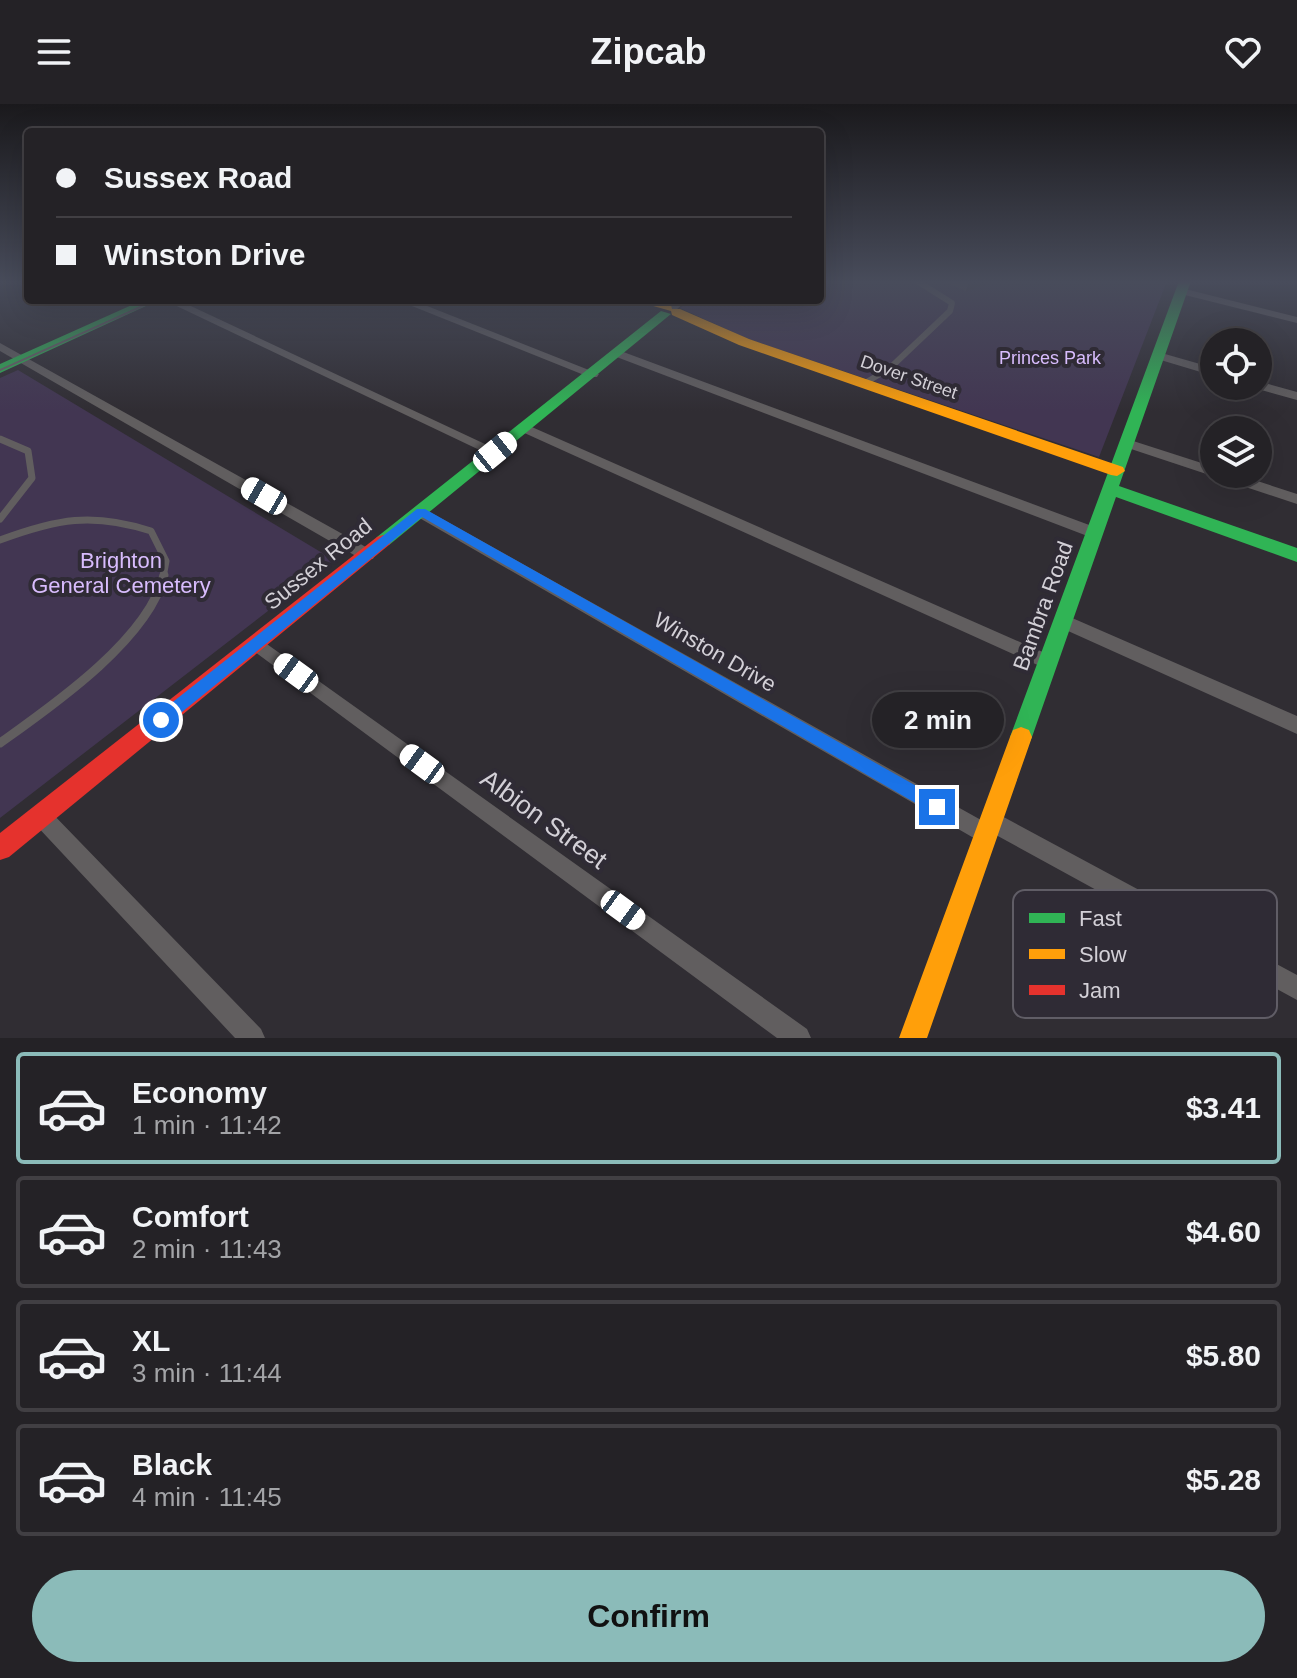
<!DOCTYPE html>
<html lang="en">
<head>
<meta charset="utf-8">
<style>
  body { margin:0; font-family:Helvetica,sans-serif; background:#302f32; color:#f1f3f6; height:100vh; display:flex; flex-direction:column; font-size:30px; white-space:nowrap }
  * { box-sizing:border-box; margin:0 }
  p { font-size:26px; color:#a3a4a7 }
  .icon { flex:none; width:44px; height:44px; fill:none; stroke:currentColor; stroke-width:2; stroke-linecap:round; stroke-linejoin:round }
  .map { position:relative; height:934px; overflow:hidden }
  .panel { display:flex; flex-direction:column; background:#242226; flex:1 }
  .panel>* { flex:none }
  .banner { position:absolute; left:24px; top:24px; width:800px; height:176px; border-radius:8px; box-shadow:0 8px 32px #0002,0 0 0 2px #413f43; display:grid; align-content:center; height:176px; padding:0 32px; background:#242226 }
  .tools { position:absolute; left:1200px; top:224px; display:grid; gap:16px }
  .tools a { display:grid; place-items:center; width:72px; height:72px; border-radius:50%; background:#242226; box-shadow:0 8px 32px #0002,0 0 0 2px #413f43; font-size:40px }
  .end { position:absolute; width:36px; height:36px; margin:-18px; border:10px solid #1a73e8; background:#fff; box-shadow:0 0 0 4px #fff }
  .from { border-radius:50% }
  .bubble { position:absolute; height:56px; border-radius:28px; background:#242226; box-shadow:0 8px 32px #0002,0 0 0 2px #413f43; font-size:26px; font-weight:800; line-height:56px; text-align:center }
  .car { position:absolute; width:24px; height:48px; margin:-24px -12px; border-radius:10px; box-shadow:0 0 6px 2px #0007; background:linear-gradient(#fff 24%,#345 0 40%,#fff 0 76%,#345 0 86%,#fff 0) }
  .banner b { display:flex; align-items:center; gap:28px; height:76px; font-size:30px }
  .banner b+b { border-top:2px solid #413f43 }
  .banner i { width:20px; height:20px; background:#f1f3f6 }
  ul { padding:14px 0 0; list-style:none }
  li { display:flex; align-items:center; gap:24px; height:112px; margin:0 16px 12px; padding:0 16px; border:4px solid #413f43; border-radius:8px }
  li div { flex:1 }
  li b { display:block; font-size:30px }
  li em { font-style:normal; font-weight:800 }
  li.current { border-color:#8bbbb9 }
  li>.icon { width:72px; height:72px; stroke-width:1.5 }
  .primary-button { display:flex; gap:16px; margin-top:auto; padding:16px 32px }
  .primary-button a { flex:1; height:92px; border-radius:48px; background:#8bbbb9; color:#111; font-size:32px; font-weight:800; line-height:92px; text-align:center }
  header { display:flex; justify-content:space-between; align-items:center; height:104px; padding:0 32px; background:#242226; font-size:36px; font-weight:800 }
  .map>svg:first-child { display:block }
</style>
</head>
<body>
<header><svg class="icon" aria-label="menu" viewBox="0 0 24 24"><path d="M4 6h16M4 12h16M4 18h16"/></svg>Zipcab<svg class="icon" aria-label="heart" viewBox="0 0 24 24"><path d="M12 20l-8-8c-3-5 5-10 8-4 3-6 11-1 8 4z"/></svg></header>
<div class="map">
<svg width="1297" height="934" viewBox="0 0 1297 934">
  <rect width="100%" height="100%" fill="#302d33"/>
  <path fill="#423652" d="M820 177H1167L1099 353 748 235 680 204 690 196H820Z
    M18 266 334 456 0 714V274Z"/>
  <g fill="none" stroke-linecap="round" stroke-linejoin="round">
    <path stroke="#615e5f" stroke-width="6" d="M865 279 890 264 950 207 952 199 917 177"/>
    <path stroke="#615e5f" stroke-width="7" d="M0 335 28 347 32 374 0 415
      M0 436C57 415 92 408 151 427L166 457 163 473"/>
    <path stroke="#615e5f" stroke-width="9" d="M0 639C52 602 149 535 164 471"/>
    <path fill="#615e5f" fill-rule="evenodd" d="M1181 184 1297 213V219L1177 189 1176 187Z
      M164 196H178L502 348 495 352 490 351Z
      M397 196H412L599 270 597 273H589Z
      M675 196H687L676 206H668V202Z
      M0 239 373 447 375 451 373 455H361L0 247Z
      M618 246 1100 425 1103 429 1100 433H1090L614 252 612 250Z
      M1158 248 1214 264V272L1154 254V250Z
      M1258 277 1297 288V296L1254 284 1258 282Z
      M525 320 1054 553 1057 558 1054 563 1048 565 1042 563 520 327V321Z
      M1127 335 1214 363V370H1236L1297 390V400L1122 342V336Z
      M421 403 981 716 984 710 991 707 998 710 1297 871V896L996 731 993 737 986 741 979 737 416 412 414 408 416 404Z
      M1063 510 1297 612V630L1057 522 1055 517 1057 512Z
      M257 533 807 925 811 934H777L251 545 248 540 251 535Z
      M41 702 48 705 261 925 265 934H235L34 719 31 712 34 705Z"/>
    <path fill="#30b455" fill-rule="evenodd" d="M1179 177H1191L1119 382 1297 444V458L1116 393 1032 633 1029 640 1021 643 1013 640 1010 633Z
      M143 196H159L0 269V260Z
      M661 207 671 210 389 441H377L374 437 377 433Z"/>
    <path fill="#ff9f0a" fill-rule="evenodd" d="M632 196H652L671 201 672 205H680L749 235 1123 363 1125 367 1117 372 1111 371 739 241 672 211 671 207Z
      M1021 623 1029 626 1032 633 927 934H899L1010 633 1013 626Z"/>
    <path fill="#e5322d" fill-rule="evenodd" d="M383 431 389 433 392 437 389 441 9 753 0 756V729L377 433Z"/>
    <path stroke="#686669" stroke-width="2" d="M0 266 156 196"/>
  </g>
  <path fill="#544951" d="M942 177H989L988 180 966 187Z"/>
  <path fill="#40383f" d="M969 177H989L988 180 966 187Z"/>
  <linearGradient id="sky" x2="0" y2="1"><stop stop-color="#1a191c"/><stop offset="0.58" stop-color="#484c5b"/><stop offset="1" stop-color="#484c5b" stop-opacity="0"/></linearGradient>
  <rect width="1297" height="307" fill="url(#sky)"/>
  <path fill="#1a73e8" d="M417 405H425L943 697V708H931L422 413 166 621H155V612Z"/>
  <g text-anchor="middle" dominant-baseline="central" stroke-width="8" stroke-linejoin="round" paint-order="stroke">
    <g font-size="18" fill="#d8bcfd" stroke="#2f2b35">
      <text x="1050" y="254">Princes Park</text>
    </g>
    <g font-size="18" fill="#d3d0d7" stroke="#2f2b35">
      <text transform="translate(909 273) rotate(19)">Dover Street</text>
    </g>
    <g font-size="22" fill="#d8bcfd" stroke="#2f2b35">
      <text x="121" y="456">Brighton<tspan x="121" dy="25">General Cemetery</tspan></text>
    </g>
    <g font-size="22" fill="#d3d0d7" stroke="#2f2b35">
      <text transform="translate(318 460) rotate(-39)">Sussex Road</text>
      <text transform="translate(1043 502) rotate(-70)">Bambra Road</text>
      <text transform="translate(715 548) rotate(30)">Winston Drive</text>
    </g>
    <g font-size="26" fill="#d3d0d7" stroke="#2f2b35">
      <text transform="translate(544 715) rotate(36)">Albion Street</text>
    </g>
  </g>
  <rect x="1013" y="786" width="264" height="128" rx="12" fill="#2f2b35" stroke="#605d66" stroke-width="2"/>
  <rect x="1029" y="809" width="36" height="10" fill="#30b455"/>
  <rect x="1029" y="845" width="36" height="10" fill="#ff9f0a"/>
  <rect x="1029" y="881" width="36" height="10" fill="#e5322d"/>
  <g font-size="22" fill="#d3d0d7">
    <text x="1079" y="822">Fast</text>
    <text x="1079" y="858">Slow</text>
    <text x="1079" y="894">Jam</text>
  </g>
</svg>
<div class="tools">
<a><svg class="icon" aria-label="locate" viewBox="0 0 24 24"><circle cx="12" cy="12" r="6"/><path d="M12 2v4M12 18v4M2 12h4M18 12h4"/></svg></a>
<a><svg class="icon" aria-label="layers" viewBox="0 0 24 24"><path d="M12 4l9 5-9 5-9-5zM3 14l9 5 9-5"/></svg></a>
</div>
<i class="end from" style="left:161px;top:616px"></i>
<i class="end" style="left:937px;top:703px"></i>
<div class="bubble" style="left:872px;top:588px;width:132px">2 min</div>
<i class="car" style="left:495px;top:348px;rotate:51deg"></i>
<i class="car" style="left:264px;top:392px;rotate:300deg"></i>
<i class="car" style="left:296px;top:569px;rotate:306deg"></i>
<i class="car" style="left:422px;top:660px;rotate:306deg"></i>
<i class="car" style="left:623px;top:806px;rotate:126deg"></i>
<div class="banner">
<b><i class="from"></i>Sussex Road</b>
<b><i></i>Winston Drive</b>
</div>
</div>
<section class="panel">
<ul>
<li class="current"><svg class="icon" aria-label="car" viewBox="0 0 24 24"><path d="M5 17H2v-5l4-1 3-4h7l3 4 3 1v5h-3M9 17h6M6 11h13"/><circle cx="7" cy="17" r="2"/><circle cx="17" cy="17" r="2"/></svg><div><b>Economy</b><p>1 min · 11:42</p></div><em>$3.41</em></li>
<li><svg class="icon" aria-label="car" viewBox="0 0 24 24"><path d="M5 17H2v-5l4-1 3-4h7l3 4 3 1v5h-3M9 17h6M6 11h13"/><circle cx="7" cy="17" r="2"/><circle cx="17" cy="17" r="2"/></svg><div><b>Comfort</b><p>2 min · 11:43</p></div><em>$4.60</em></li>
<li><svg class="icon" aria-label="car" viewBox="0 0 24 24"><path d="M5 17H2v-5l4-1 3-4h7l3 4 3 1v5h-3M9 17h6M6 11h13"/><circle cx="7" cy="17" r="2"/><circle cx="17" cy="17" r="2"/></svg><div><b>XL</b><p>3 min · 11:44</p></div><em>$5.80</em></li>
<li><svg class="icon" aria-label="car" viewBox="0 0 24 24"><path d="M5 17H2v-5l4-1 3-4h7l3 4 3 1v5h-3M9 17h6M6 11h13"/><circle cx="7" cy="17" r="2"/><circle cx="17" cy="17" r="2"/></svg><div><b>Black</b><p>4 min · 11:45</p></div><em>$5.28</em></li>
</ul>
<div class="primary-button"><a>Confirm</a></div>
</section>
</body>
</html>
